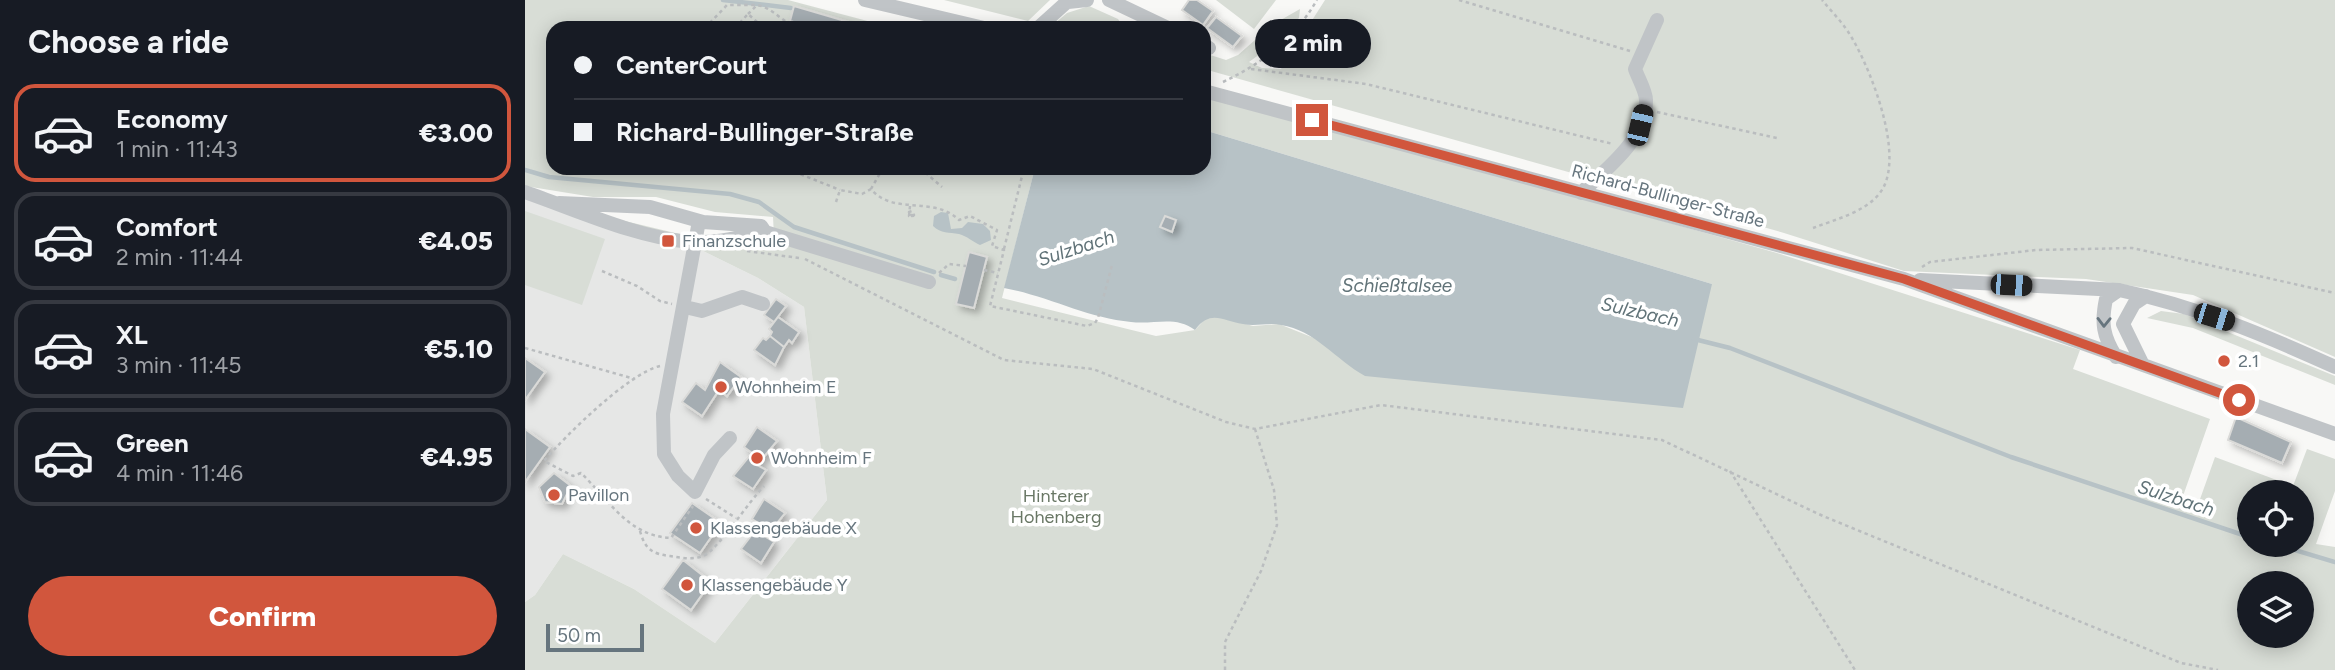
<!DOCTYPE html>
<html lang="en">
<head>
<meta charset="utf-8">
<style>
  body { margin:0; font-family:Figtree,sans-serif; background:#242831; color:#f1f3f6; height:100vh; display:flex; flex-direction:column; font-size:26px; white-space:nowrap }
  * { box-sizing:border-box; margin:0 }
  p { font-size:23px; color:#9ea1a6 }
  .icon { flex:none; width:38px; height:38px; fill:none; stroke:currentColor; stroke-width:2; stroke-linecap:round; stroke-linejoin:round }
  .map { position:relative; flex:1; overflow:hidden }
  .panel { display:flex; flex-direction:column; background:#171b24; width:525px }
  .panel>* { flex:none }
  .guide { position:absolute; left:21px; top:21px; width:665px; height:154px; border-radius:21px; box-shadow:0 4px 18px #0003; display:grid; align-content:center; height:154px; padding:0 28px; background:#171b24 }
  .tools { position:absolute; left:1712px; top:480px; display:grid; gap:14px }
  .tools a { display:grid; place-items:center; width:77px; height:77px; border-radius:50%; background:#171b24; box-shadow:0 4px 18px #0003; font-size:35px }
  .scale { position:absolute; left:21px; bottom:18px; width:98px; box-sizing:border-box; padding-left:7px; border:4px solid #66757e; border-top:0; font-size:19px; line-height:24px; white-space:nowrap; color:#66757e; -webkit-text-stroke:5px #fff; paint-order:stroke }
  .end { position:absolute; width:32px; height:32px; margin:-16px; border:9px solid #d1563d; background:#fff; box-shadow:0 0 0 4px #fff }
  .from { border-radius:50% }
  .bubble { position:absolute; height:49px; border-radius:24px; background:#171b24; box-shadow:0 4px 18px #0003; font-size:23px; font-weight:800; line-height:49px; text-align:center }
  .car { position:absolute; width:21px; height:42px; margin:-21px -10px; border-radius:9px; box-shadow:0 0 5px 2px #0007; background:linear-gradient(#222 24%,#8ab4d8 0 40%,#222 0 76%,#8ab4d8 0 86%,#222 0) }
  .guide b { display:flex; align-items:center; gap:24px; height:66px; font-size:26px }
  .guide b+b { border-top:2px solid #363941 }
  .guide i { width:18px; height:18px; background:#f1f3f6 }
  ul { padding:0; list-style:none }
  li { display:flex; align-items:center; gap:21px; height:98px; margin:0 14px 10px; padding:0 14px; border:4px solid #363941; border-radius:21px }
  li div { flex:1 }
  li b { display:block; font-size:26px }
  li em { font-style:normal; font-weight:800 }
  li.current { border-color:#d1563d }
  li>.icon { width:63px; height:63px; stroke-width:1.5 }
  h2 { padding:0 28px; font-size:32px; line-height:84px }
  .cta { display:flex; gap:14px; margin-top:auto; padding:14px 28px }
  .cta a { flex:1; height:80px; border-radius:42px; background:#d1563d; color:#fff; font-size:28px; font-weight:800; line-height:80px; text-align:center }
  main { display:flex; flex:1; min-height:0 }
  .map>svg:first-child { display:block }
</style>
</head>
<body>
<main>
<section class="panel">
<h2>Choose a ride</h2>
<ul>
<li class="current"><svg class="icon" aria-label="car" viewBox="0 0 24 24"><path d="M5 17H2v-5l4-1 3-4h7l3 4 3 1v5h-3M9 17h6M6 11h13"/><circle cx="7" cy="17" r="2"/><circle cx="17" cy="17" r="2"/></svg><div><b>Economy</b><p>1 min · 11:43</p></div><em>€3.00</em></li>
<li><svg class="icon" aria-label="car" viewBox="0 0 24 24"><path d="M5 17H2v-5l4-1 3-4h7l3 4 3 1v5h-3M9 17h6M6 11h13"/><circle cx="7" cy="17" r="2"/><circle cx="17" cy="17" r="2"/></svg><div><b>Comfort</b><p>2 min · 11:44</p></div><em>€4.05</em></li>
<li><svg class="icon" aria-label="car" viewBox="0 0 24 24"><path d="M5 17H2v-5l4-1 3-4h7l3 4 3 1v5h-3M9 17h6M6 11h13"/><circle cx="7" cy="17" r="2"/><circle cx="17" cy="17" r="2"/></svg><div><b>XL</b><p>3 min · 11:45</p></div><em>€5.10</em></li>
<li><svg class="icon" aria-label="car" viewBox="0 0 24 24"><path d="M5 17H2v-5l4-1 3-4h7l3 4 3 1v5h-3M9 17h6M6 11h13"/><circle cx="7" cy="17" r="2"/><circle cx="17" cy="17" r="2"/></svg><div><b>Green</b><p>4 min · 11:46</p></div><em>€4.95</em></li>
</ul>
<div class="cta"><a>Confirm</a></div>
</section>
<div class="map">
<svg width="1810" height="670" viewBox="0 0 1810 670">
  <defs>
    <filter id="shadow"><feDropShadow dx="4.5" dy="4.5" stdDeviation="3.5" flood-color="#0004"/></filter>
  </defs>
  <rect width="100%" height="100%" fill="#f8f8f6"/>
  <path fill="#e6e7e6" d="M0 197 176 250 233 278 279 307 302 500 190 643 109 589 38 554 10 595 0 602Z"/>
  <path fill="#d8ddd6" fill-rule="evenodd" d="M0 0H263L369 28H28V168H510L477 298 631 336 670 330 682 317 692 316 728 326 754 324 789 338 1187 284 679 130V93L1252 253 1555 350 1548 369 1685 419 1658 496 1674 502 1690 457 1768 486 1782 449 1810 459V491L1791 544 1810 547V670H0V602L10 595 38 554 109 589 190 643 302 500 279 307 233 278 176 250 0 197 171 238 249 236 248 217 190 212 131 197H68L0 186ZM445 252 462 257 449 308 432 304ZM1724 492H1776V544H1724ZM1724 583H1776V635H1724Z
    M419 0H525L503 21Z
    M691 0H751L729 29Z
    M800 0H1810V357L1668 295 1561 279 1379 271 1259 233 679 69V53L701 60 713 55 747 25 775 9 774 18 750 43 724 62 737 68 756 69Z
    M564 6 593 19 599 28H532L529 24 542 13Z
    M0 211 80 239 57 305 0 285Z
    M1636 311 1659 314 1810 376V385L1668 328 1622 318Z"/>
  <path fill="#b7c2c6" d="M679 130 1187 284 1158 408 840 376C811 360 790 330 756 325 744 322 731 327 718 324 697 321 686 309 670 330 650 315 629 325 606 322 562 318 523 296 479 288L510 168H679Z
    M416 212 423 213 426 229 437 228 443 222 458 224 465 231 466 240 455 245C448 242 442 236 434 234 424 232 416 234 408 226L409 216Z"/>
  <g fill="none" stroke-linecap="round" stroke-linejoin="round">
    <path stroke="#b7c2c6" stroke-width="4.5" d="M198 0 266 8
      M0 170 24 177 205 194 234 202 269 227 409 272
      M416 275 430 279
      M1169 339 1205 348 1486 457 1724 537
      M1750 544 1810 562"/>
  </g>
  <path fill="#a5adb2" stroke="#dadad8" stroke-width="2" filter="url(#shadow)" d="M664 0H672L688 11 678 25 657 10Z
    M269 6 344 28H290L265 21Z
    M691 17 717 36 708 47 682 28Z
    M640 216 651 220 647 232 635 227Z
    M444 252 462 257 449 308 431 304Z
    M251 299 261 306 249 322 239 315Z
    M253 317 274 332 267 343 264 340 259 347 245 336 247 332 244 329Z
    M245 336 259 347 250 365 229 350 238 338 241 340Z
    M0 358 20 372 0 400Z
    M195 362 216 377 202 396 194 390 177 416 157 402 171 383 180 390Z
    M1711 417 1766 442 1757 463 1703 440Z
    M232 427 252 441 232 465 241 470 228 489 208 476 227 453 219 447Z
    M0 429 25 447 0 482Z
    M29 473 46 486 37 504 20 502 14 487Z
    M239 499 260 513 241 537 249 542 236 563 216 549 235 524 227 519Z
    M167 503 196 523 175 553 145 533Z
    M158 560 186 582 166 610 137 589Z"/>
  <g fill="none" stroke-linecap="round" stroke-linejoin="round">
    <path stroke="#babdbf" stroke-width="2.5" stroke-dasharray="3.5 3.5" stroke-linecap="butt" d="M934 0 1105 51
      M223 14 232 5C249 8 257 23 274 28
      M180 28 202 5H232
      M210 28 223 14 239 28
      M726 69 841 84 1088 144
      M698 82C738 63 769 39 792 0
      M1132 112 1252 138
      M273 168 275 174 315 190
      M358 168 346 189C368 216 408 195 434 220L445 216 472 230 467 246 479 250 465 306 562 326 570 323 573 318 587 265
      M384 168H390
      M395 168 417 187
      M311 202 315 190 337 194 346 189
      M385 206 384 216 387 217 389 215 387 211 384 212V213L387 216 386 214
      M1288 228C1309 220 1340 212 1354 194 1382 161 1347 72 1327 38 1319 24 1307 12 1297 0
      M479 249 499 168
      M222 251 274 258
      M280 259 479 360 568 369 701 422 730 429 856 405 1137 440 1298 516 1656 663 1693 670
      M1397 267 1405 262 1511 250 1607 248 1810 293
      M459 270 473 273
      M77 271 112 286 135 301 147 304
      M414 273 424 264 441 266
      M0 348 110 379
      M135 366C104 373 40 436 19 461L48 476 56 473C84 500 103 536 146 538L168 506
      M1205 471 1330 670
      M181 499 211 518
      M115 531C120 549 127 554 145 556 156 558 168 560 178 556 191 552 225 500 239 486
      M700 670V642L736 571 752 525 749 490 730 429"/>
    <path stroke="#c0c4c7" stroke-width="14" d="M340 0 459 28
      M584 0 643 28
      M543 2 562 0
      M513 28 544 0
      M679 45 684 48
      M679 91 1379 279 1810 434
      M0 192C52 210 110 237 165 242 190 244 216 237 240 232
      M1056 193C1081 169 1122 139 1121 100 1121 91 1113 78 1110 69L1132 20
      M34 203 125 207 178 222 236 226 240 232 404 282
      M174 221 138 414 139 454 153 476 170 492 189 455 205 438
      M1395 280 1594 290C1670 306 1740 335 1810 367
      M160 307 177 311 217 297 238 304
      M1591 357C1578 336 1576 323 1581 299L1594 290
      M1618 365 1598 324 1609 304 1621 296"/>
  </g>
  <defs><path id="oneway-chevron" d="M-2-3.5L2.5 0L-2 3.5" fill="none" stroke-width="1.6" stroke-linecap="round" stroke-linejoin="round" transform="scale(1.75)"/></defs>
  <use stroke="#66757e" href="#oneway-chevron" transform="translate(1579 322) rotate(91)"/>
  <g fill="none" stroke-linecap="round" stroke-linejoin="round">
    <path stroke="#d1563d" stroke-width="9" d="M787 120 1379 279 1714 400"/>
  </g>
  <g fill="#d1563d" stroke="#fff" stroke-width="2.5">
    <rect x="136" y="234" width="14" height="14" rx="3.5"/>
    <circle cx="1699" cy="361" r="7"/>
    <circle cx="196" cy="387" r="7"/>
    <circle cx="232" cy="458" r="7"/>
    <circle cx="29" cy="495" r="7"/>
    <circle cx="171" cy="528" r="7"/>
    <circle cx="162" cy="585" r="7"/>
  </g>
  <g text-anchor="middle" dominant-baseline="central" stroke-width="7" stroke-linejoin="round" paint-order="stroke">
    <g font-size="18" fill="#66757e" stroke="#fff">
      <text transform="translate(1143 196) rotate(15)">Richard-Bullinger-Straße</text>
    </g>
    <g font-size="18" fill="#66757e" stroke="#fff" text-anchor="start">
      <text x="157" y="241">Finanzschule</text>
      <text x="1713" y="361">2.1</text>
      <text x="210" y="387">Wohnheim E</text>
      <text x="246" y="458">Wohnheim F</text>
      <text x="43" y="495">Pavillon</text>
      <text x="185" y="528">Klassengebäude X</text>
      <text x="176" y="585">Klassengebäude Y</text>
    </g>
    <g font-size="18" fill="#697765" stroke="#fff">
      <text x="531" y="496">Hinterer<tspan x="531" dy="21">Hohenberg</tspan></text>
    </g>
    <g font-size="19" font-style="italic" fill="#617378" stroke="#fff">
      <text transform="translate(551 248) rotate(-18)">Sulzbach</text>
      <text x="872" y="285">Schießtalsee</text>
      <text transform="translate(1115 312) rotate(13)">Sulzbach</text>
      <text transform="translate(1651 498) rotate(18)">Sulzbach</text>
    </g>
  </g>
</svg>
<div class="tools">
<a><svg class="icon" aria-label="locate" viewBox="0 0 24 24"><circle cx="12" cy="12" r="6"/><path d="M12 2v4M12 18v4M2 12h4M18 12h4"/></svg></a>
<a><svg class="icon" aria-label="layers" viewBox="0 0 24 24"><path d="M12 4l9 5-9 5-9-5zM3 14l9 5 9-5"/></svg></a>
</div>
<div class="scale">50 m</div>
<i class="end from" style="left:1714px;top:400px"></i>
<i class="end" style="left:787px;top:120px"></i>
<div class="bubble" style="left:730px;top:19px;width:116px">2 min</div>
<i class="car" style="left:1115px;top:125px;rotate:13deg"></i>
<i class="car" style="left:1486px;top:285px;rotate:93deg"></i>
<i class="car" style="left:1689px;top:317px;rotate:107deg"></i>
<div class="guide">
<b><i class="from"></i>CenterCourt</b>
<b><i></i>Richard-Bullinger-Straße</b>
</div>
</div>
</main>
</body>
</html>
